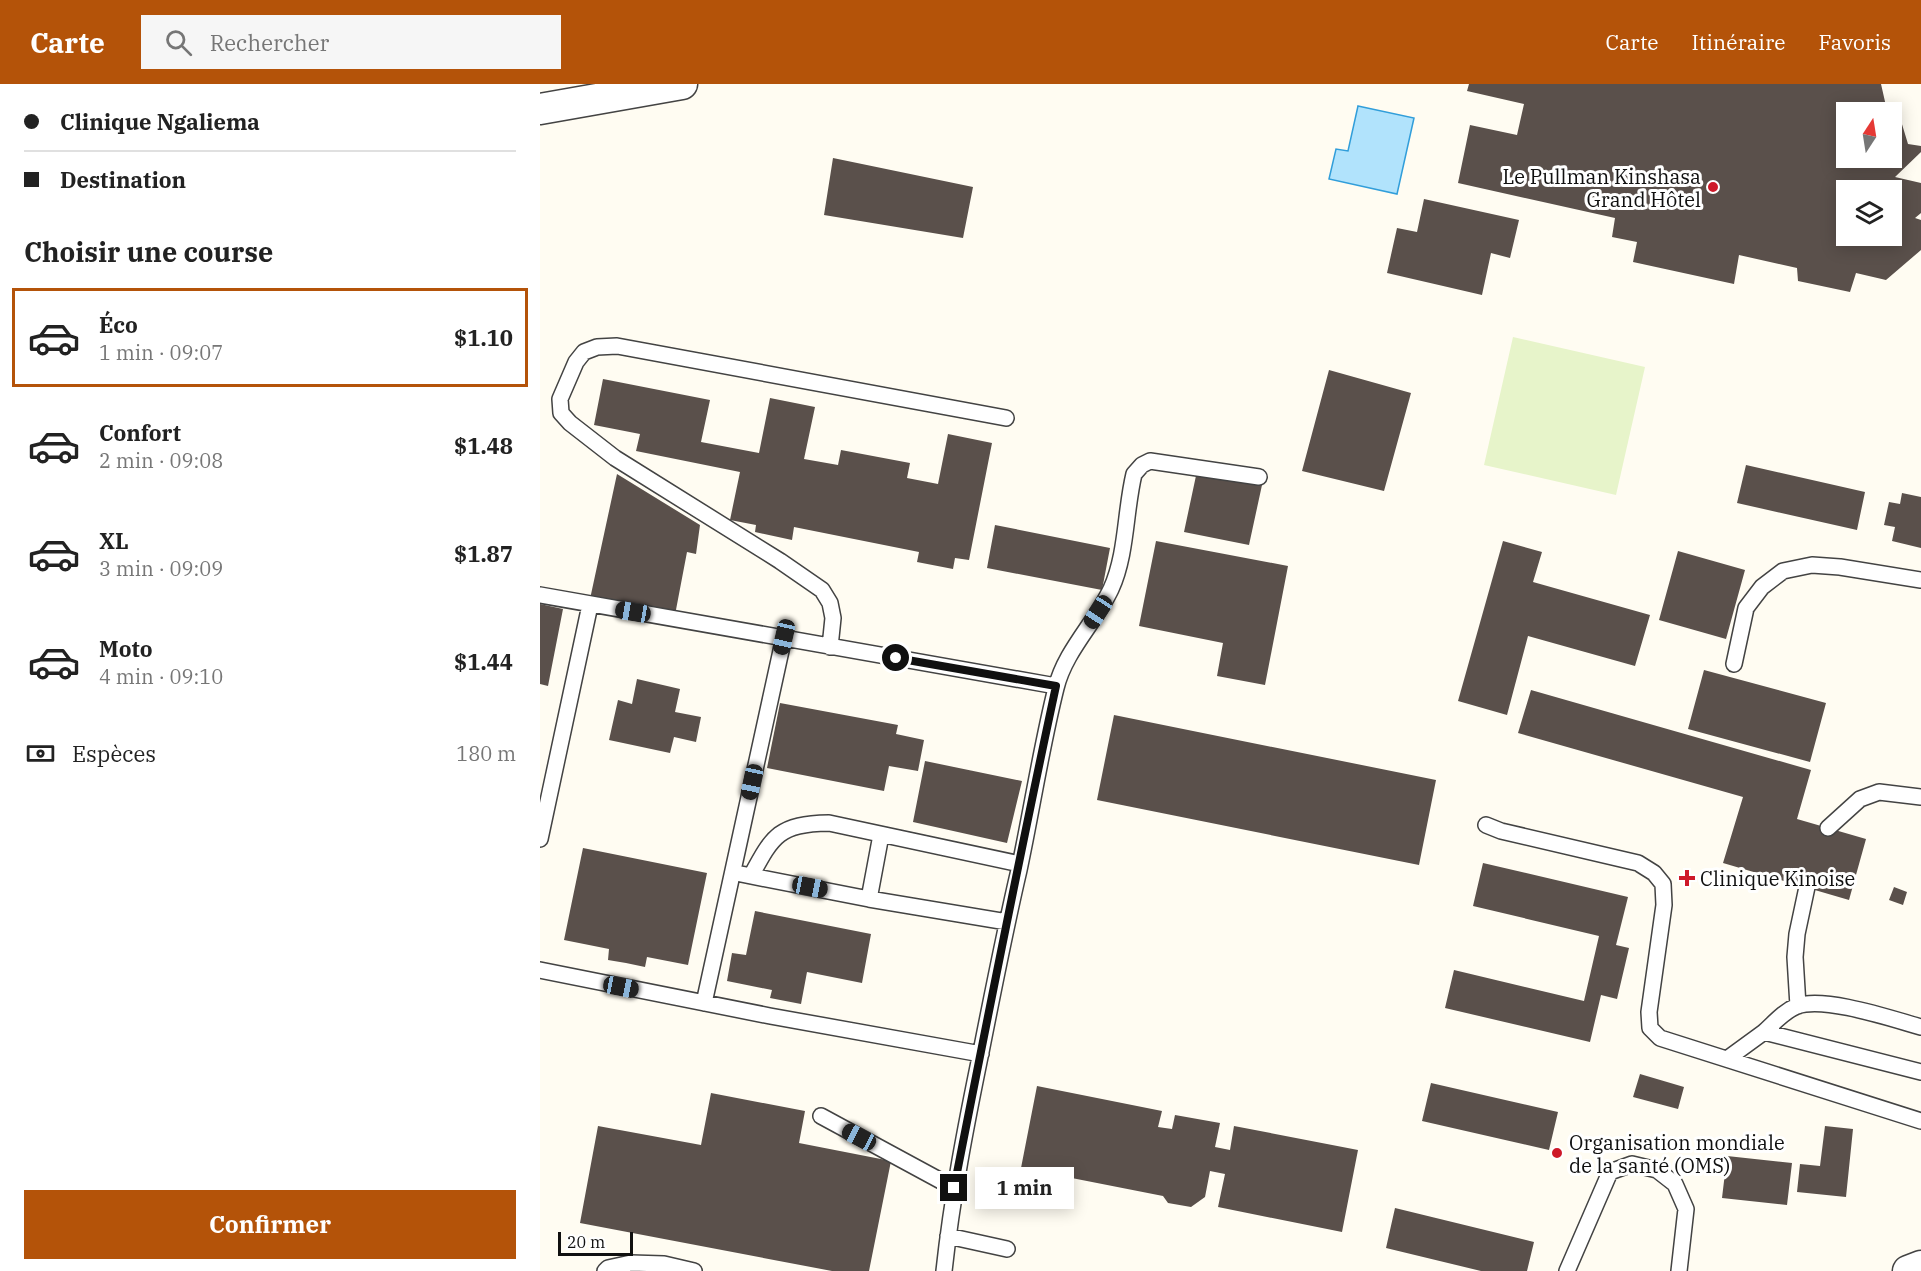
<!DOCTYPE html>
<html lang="fr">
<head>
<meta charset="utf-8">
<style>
  body { margin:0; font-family:"IBM Plex Serif",serif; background:#f6f6f6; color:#222; height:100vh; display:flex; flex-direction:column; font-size:22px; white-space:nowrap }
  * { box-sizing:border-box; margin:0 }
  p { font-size:20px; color:#767676 }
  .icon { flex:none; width:33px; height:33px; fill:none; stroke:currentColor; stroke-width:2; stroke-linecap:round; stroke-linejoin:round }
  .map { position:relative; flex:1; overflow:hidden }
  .sheet { display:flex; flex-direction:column; background:#fff; width:540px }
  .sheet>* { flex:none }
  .top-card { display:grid; align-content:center; height:132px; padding:0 24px; background:#fff }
  .needle { width:39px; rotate:12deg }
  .buttons { position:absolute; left:1296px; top:18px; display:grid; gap:12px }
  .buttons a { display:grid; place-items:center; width:66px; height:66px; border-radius:0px; background:#fff; box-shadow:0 3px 15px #0003; font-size:30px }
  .scale { position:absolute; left:18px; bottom:15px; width:75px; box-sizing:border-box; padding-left:6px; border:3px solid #101010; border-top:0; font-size:16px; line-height:21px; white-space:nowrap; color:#101010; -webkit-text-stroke:4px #fff; paint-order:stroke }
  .end { position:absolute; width:27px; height:27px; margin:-14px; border:8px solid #101010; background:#fff; box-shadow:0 0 0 3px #fff }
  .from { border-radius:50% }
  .bubble { position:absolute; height:42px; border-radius:0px; background:#fff; box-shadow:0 3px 15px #0003; font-size:20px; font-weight:800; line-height:42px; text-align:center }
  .car { position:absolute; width:18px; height:36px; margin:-18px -9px; border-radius:8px; box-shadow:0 0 4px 2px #0007; background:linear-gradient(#222 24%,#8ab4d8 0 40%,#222 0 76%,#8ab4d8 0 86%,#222 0) }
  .top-card b { display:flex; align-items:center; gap:21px; height:57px; font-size:22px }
  .top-card b+b { border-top:2px solid #e0e0e0 }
  .top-card i { width:15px; height:15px; background:#222 }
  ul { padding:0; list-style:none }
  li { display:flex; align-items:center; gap:18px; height:99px; margin:0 12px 9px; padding:0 12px; border:3px solid transparent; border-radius:0px }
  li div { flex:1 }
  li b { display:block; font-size:22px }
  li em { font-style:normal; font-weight:800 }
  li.on { border-color:#b45309 }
  li>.icon { width:54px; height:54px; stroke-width:1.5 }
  h2 { padding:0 24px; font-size:27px; line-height:72px }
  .pay { display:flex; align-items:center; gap:15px; height:66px; padding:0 24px; font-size:22px }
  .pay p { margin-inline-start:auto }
  .cta { display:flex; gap:12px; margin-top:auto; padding:12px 24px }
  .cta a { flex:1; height:69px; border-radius:0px; background:#b45309; color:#fff; font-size:24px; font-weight:800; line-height:69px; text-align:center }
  header { display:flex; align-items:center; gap:36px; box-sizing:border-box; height:84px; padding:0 30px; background:#b45309; color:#fff }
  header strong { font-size:28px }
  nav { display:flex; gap:33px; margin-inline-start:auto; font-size:21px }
  .search { width:420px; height:54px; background:#f6f6f6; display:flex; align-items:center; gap:15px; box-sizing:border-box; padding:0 21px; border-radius:0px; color:#767676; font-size:22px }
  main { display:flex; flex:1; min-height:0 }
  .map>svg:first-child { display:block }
</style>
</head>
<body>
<header>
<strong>Carte</strong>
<div class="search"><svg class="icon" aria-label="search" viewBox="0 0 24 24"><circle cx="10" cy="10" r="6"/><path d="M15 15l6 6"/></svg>Rechercher</div>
<nav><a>Carte</a><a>Itinéraire</a><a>Favoris</a></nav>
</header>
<main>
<section class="sheet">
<div class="top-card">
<b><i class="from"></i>Clinique Ngaliema</b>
<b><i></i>Destination</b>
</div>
<h2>Choisir une course</h2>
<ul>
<li class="on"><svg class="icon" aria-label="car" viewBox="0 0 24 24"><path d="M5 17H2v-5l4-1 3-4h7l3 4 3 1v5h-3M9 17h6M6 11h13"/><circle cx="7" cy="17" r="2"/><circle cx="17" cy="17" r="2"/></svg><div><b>Éco</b><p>1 min · 09:07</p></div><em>$1.10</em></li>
<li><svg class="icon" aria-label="car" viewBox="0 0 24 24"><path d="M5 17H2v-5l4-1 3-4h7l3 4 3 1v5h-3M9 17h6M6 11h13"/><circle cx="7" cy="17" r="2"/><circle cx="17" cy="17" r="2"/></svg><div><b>Confort</b><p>2 min · 09:08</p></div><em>$1.48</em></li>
<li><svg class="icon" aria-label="car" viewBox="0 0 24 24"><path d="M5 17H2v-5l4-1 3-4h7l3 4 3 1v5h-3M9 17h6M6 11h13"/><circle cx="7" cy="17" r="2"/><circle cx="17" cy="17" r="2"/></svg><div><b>XL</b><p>3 min · 09:09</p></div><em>$1.87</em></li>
<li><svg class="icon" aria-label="car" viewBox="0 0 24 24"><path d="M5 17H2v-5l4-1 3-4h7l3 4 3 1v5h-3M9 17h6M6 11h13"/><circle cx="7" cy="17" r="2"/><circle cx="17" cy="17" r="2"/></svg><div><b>Moto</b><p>4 min · 09:10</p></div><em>$1.44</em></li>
</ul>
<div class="pay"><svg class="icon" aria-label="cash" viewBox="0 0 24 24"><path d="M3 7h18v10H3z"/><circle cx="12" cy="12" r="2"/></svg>Espèces<p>180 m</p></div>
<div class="cta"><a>Confirmer</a></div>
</section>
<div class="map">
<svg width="1381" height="1187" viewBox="0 0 1381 1187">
  <rect width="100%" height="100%" fill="#fffcf2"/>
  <path fill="#e7f4ca" d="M973 253 1105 283 1076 411 944 381Z"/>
  <path fill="#b1e3fc" stroke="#319eda" stroke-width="1.5" d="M818 22 874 34 857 110 789 95 796 65 808 67Z"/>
  <path fill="#5a504b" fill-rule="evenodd" d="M929 0H1341L1346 22 1358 27 1368 60 1381 62V68L1355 93 1381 99V129L1375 134 1381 136V166L1346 196 1316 189 1310 208 1258 197 1257 184 1199 171 1194 200 1093 178 1097 158 1072 153 1075 134 918 99 930 41 977 51 984 20 927 7ZM1306 28H1352V74H1306ZM1306 106H1352V152H1306Z
    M293 74 433 103 423 154 284 131Z
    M884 115 979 136 970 174 951 169 942 211 847 189 857 144 877 148Z
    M789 286 871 309 844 407 762 387Z
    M63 295 170 316 161 358 219 369 230 314 275 323 264 375 298 381 301 366 370 379 367 394 398 400 408 350 452 359 429 476 415 474 413 485 377 478 379 468 254 443 252 456 215 448 216 441 190 436 200 388 96 367 100 350 54 341Z
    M1206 381 1325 408 1317 446 1197 419Z
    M657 387 722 401 709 461 644 448Z
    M77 390 160 441 156 470 147 468 135 531 50 515Z
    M1362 409 1381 413V464L1352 457 1355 443 1344 441 1349 418 1360 420Z
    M455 441 570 464 562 506 447 484Z
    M616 457 748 482 725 601 677 592 683 559 599 542Z
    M963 457 1002 468 993 498 1110 531 1095 582 988 552 967 631 918 617Z
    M1138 467 1205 486 1186 555 1119 536Z
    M0 520 23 525 8 602 0 600Z
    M1164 586 1286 619 1270 678 1148 645Z
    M97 595 140 605 135 628 161 633 156 658 134 653 130 669 69 656 78 616 92 620Z
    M991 606 1271 686 1257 735 1326 755 1309 816 1183 779 1203 713 978 649Z
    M240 619 358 641 356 650 384 656 378 687 349 682 344 707 227 684Z
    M574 631 896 696 879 781 557 716Z
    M385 677 482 697 467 759 373 738Z
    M43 764 167 789 148 881 107 873 105 883 86 879 68 876 69 865 24 856Z
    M943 779 1088 813 1076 861 1089 864 1077 915 1061 911 1050 958 905 924 914 886 1044 917 1059 852 933 822Z
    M1354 803 1367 808 1363 821 1349 816Z
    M215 827 331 850 322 899 267 888 261 920 230 914 232 906 187 897 192 869 206 871Z
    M1100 990 1144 1003 1138 1025 1093 1013Z
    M891 999 1018 1028 1009 1066 882 1037Z
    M497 1002 622 1027 618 1043 632 1045 635 1031 680 1039 675 1063 690 1066 694 1042 818 1066 802 1148 678 1123 685 1090 670 1087 665 1113 651 1123 628 1119 623 1112 481 1084Z
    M171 1009 265 1027 259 1059 351 1077 329 1187H292L40 1139 58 1042 161 1061Z
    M1285 1042 1313 1045 1306 1113 1257 1108 1260 1080 1280 1082Z
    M1187 1072 1252 1079 1247 1121 1182 1114Z
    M855 1124 994 1158 987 1187H941L846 1164Z"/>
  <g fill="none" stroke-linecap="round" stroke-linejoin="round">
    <defs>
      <path id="lane" d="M0 511 516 602
        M290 563 293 534 290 519 282 506 240 477 75 374 30 339 21 329 20 315 36 278 44 268 57 263 77 262 466 334
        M1194 580 1206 524 1222 503 1243 487 1272 481 1300 483 1381 496
        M946 741 961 747 1098 779 1114 789 1123 800 1124 821 1109 928 1110 944 1120 954 1381 1037
        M1288 744 1320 715 1339 708 1381 713
        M0 755 50 521
        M201 790 329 815 467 838
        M211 792C233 751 239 740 289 739L480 780
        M329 815 341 751
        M0 886 230 932 441 970
        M164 919 244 553
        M1258 922 1255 873 1257 850 1267 803
        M1224 948C1234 939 1244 927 1257 922 1285 912 1352 935 1381 943
        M1187 975 1224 948 1381 988
        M281 1032 414 1104
        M408 1152 467 1165
        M65 1187 68 1184 91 1179 124 1180 154 1187
        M404 1187C412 1113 426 1041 441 968 453 907 465 846 479 786 492 725 501 664 516 604 525 567 555 539 571 505 587 470 585 427 594 390L602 381 610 377 719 393
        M1027 1187 1070 1088 1092 1080 1117 1086 1135 1100 1146 1125 1139 1187"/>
      <path id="street" d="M0 25 142 0
        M1368 1187 1381 1182"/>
    </defs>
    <use href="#lane" stroke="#434343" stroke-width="18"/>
    <use href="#street" stroke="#434343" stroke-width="33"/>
    <use href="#lane" stroke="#fff" stroke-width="15"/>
    <use href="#street" stroke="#fff" stroke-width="30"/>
  </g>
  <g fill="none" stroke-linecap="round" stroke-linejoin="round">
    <path stroke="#101010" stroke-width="8" d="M356 574 516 602C480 769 447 936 414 1104"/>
  </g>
  <g fill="#ce1929" stroke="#fff" stroke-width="2">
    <circle cx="1173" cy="103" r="6"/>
    <path d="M1144 785h6v6h6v6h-6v6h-6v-6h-6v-6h6z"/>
    <circle cx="1017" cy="1069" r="6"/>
  </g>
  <g text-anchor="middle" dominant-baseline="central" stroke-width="6" stroke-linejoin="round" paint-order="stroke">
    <g font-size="20" fill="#101010" stroke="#fff" text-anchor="start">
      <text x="1161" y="92" text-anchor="end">Le Pullman Kinshasa<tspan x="1161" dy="23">Grand Hôtel</tspan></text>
      <text x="1160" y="794">Clinique Kinoise</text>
      <text x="1029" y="1058">Organisation mondiale<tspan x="1029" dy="23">de la santé (OMS)</tspan></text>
    </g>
  </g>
</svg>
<div class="buttons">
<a><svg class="needle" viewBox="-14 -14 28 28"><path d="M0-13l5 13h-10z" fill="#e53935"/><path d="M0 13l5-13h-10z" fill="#767676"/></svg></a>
<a><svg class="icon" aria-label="layers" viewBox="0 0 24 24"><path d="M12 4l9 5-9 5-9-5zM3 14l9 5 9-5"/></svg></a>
</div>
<div class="scale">20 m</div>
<i class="end from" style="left:356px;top:574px"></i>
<i class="end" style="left:414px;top:1104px"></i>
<div class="bubble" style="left:435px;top:1083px;width:99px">1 min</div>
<i class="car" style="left:93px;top:528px;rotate:280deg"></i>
<i class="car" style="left:558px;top:528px;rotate:213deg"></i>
<i class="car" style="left:244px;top:553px;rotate:193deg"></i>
<i class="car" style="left:212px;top:698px;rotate:192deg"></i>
<i class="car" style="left:270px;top:803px;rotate:101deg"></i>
<i class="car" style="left:81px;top:903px;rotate:101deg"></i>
<i class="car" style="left:319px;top:1053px;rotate:298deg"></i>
</div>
</main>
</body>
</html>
